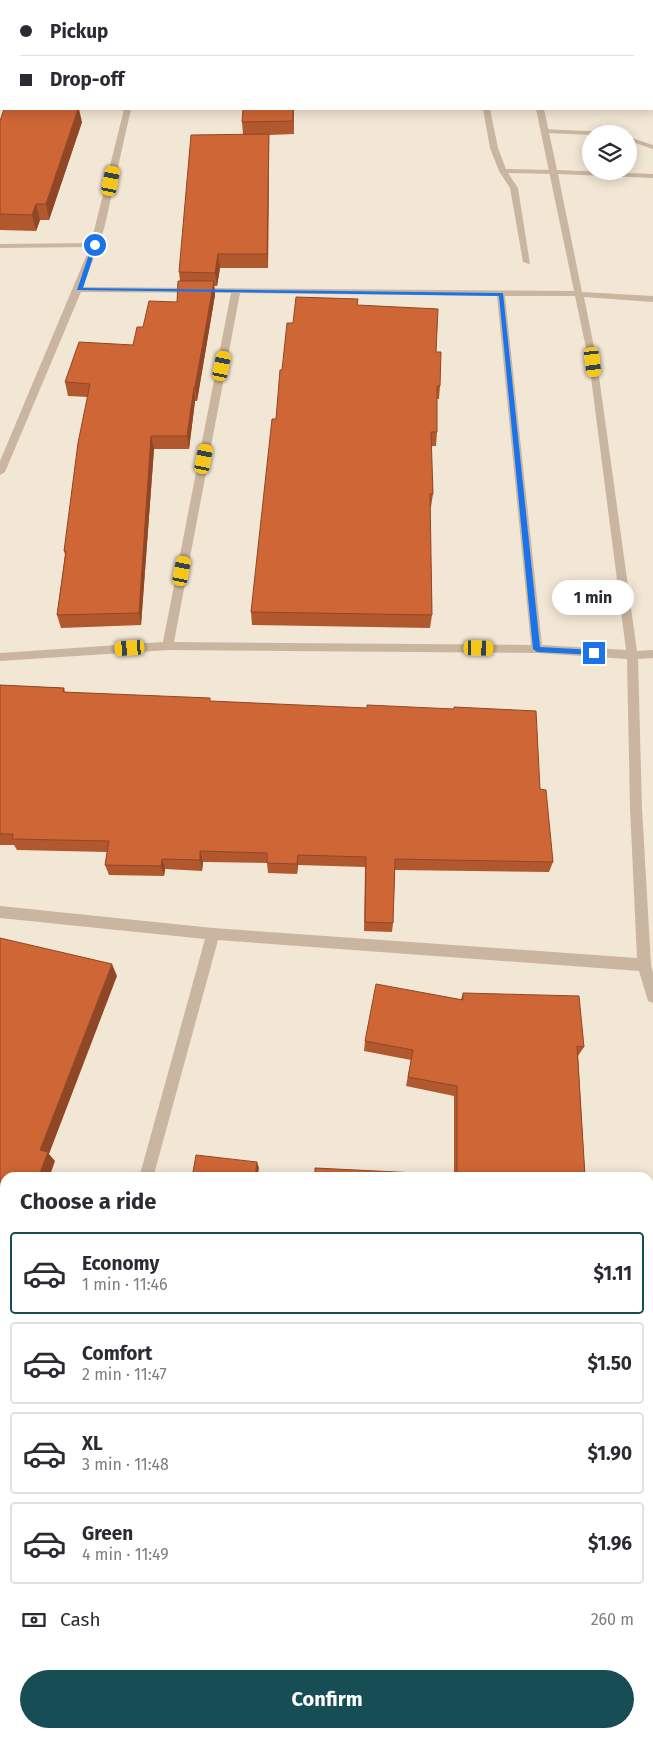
<!DOCTYPE html>
<html lang="en">
<head>
<meta charset="utf-8">
<style>
  body { margin:0; font-family:"Fira Sans",sans-serif; background:#f2f2f3; color:#2b2b33; height:100vh; display:flex; flex-direction:column; font-size:19px; white-space:nowrap }
  * { box-sizing:border-box; margin:0 }
  p { font-size:16px; color:#7c7c81 }
  .icon { flex:none; width:28px; height:28px; fill:none; stroke:currentColor; stroke-width:2; stroke-linecap:round; stroke-linejoin:round }
  .map { position:relative; flex:1; overflow:hidden }
  .sheet { position:absolute; left:0px; top:1172px; width:654px; height:566px; display:flex; flex-direction:column; background:#fff; border-radius:15px 15px 0 0; box-shadow:0 2px 12px #0003 }
  .sheet>* { flex:none }
  .hud { position:absolute; left:0px; top:0px; width:654px; height:110px; box-shadow:0 2px 12px #0003; display:grid; align-content:center; height:110px; padding:0 20px; background:#fff }
  .controls { position:absolute; left:582px; top:125px; display:grid; gap:10px }
  .controls a { display:grid; place-items:center; width:55px; height:55px; border-radius:50%; background:#fff; box-shadow:0 2px 12px #0003; font-size:25px }
  .end { position:absolute; width:22px; height:22px; margin:-11px; border:6px solid #1a73e8; background:#fff; box-shadow:0 0 0 2px #fff }
  .from { border-radius:50% }
  .bubble { position:absolute; height:35px; border-radius:18px; background:#fff; box-shadow:0 2px 12px #0003; font-size:16px; font-weight:700; line-height:35px; text-align:center }
  .car { position:absolute; width:15px; height:30px; margin:-15px -8px; border-radius:6px; box-shadow:0 0 4px 1px #0007; background:linear-gradient(#f5c518 24%,#345 0 40%,#f5c518 0 76%,#345 0 86%,#f5c518 0) }
  .hud b { display:flex; align-items:center; gap:18px; height:48px; font-size:19px }
  .hud b+b { border-top:1px solid #e1e1e2 }
  .hud i { width:12px; height:12px; background:#2b2b33 }
  ul { padding:0; list-style:none }
  li { display:flex; align-items:center; gap:15px; height:82px; margin:0 10px 8px; padding:0 10px; border:2px solid #e1e1e2; border-radius:5px }
  li div { flex:1 }
  li b { display:block; font-size:19px }
  li em { font-style:normal; font-weight:700 }
  li.current { border-color:#174e56 }
  li>.icon { width:45px; height:45px; stroke-width:1.5 }
  h2 { padding:0 20px; font-size:22px; line-height:60px }
  .pay { display:flex; align-items:center; gap:12px; height:55px; padding:0 20px; font-size:19px }
  .pay p { margin-inline-start:auto }
  .cta { display:flex; gap:10px; margin-top:auto; padding:10px 20px }
  .cta a { flex:1; height:58px; border-radius:30px; background:#174e56; color:#fff; font-size:20px; font-weight:700; line-height:58px; text-align:center }
  .map>svg:first-child { display:block }
</style>
</head>
<body>
<div class="map">
<svg width="653" height="1738" viewBox="0 0 653 1738">
  <rect width="100%" height="100%" fill="#f2e6d4"/>
  <g fill="none" stroke-linecap="round" stroke-linejoin="round">
    <path fill="#cab6a0" fill-rule="evenodd" d="M483 109H490L498 148 506 169 553 170 557 172 553 174 508 173 518 188 530 264 523 262 510 188 499 171 490 148Z
      M542 129 609 132 613 134H591V135L545 133 541 131Z
      M629 137 653 145V149L629 141Z"/>
    <path fill="#cab6a0" fill-rule="evenodd" d="M151 0H157V1H151Z
      M510 0H516V1H510Z
      M0 100H1V104H0Z
      M124 109H131L104 229 83 287 574 291 536 109H544L557 170 653 174V178L558 174 582 292 653 296V302L584 297 597 362 637 651 653 650V658L638 659 642 808 651 965 653 973V1003L648 1001 639 971 218 940 153 1178H139L205 939 0 918V906L213 928 637 958 630 808 627 659 537 653 168 650 0 661V653L163 642 231 293 81 292 5 472 0 475V461L90 247 0 248V244L91 243ZM240 293 497 296 531 645 174 642ZM505 296H575L589 362 626 650 542 645Z
      M5 1687V1722L0 1724V1689Z"/>
  </g>
  <path fill="#b1582e" d="M238 0H395V1H238Z
    M294 109V134L269 135 268 268H220L217 286H214L215 295 197 401H195L189 449H154L141 625 61 628 57 615 65 555 64 551 88 397 68 396 65 382 133 345 143 327 177 302 180 281 179 272 243 134 242 122Z
    M0 121 82 122 49 220H40L36 231 0 230Z
    M357 305 436 352 440 386 439 399H437V432L436 446H431L433 494 431 507H430L432 615 430 628 252 625 251 612 282 370 293 323Z
    M0 685 64 688 65 692 211 701 540 789 553 862 549 872 395 870 393 923 392 932 364 931 365 867 298 865 297 874 268 873 267 863 203 862 202 871 165 869 164 876 109 875 105 865 107 852 17 850 14 845H0Z
    M463 993 584 1047 578 1056 585 1176 454 1175V1096L406 1086 411 1060 364 1051 365 1041 461 999Z
    M445 1734H637L638 1738H445Z"/>
  <path fill="#904726" d="M78 109H79L82 122 49 220 46 204Z
    M269 134V147L268 268 267 254Z
    M36 204 40 220 36 231 32 215Z
    M218 254 220 268 217 286 215 273Z
    M214 281 215 295 197 401 195 387Z
    M194 387 195 401 189 449 187 436Z
    M151 436 154 449 141 625 139 613Z
    M200 851 203 862 202 871 200 860Z
    M298 855V865L297 874V864Z
    M162 859 165 869 164 876 161 866Z
    M112 964 117 976 49 1154 55 1161 49 1178H38L40 1150Z
    M257 1162 259 1168 257 1178H255Z
    M5 1243V1272L0 1285V1256Z
    M0 1286 5 1288V1297L0 1311Z
    M119 1734H124L122 1738H118Z"/>
  <path fill="#ce6636" stroke="#904726" d="M238 0H290V1H238Z
    M4 109H78L46 204H36L32 215 0 214V121Z
    M243 109H293V121L242 122Z
    M269 134 267 254H218L215 273 179 272 191 135Z
    M178 281H214L195 387H194L187 436H151L139 613 57 615 66 551H64L78 443 90 384 65 382 79 342 133 345 137 327H143L149 301 177 302Z
    M296 297 358 299 357 305 438 309 436 352H441L440 386H437V432H431L433 494H430L432 615 251 612 272 419H276L280 370H282L287 323H293Z
    M0 685 64 688 63 692 210 698V701L277 704 367 708V705L454 709V707L536 711 540 789 546 790 553 862 395 859 393 923 365 922 366 857 298 855 297 864 267 863V853L200 851V860L162 859 161 866 105 865 109 841 12 839 13 834H0Z
    M0 938 112 964 40 1150 48 1152 38 1178H5V1243L0 1256Z
    M376 984 463 1000V993L579 996 584 1047 577 1046 585 1176 589 1177V1178H315V1168L457 1175V1086L408 1077 413 1050 365 1041Z
    M196 1155 257 1162 255 1178H192Z
    M649 1674 652 1734 649 1733Z
    M47 1734H119L118 1738H45Z
    M450 1734H637L638 1738H450Z"/>
  <path fill="#1a73e8" d="M95 244 97 245 83 288 503 293 540 647 594 650 596 651V655L537 652 533 649 499 296 77 290 92 245Z"/>
</svg>
<div class="controls">
<a><svg class="icon" aria-label="layers" viewBox="0 0 24 24"><path d="M12 4l9 5-9 5-9-5zM3 14l9 5 9-5"/></svg></a>
</div>
<i class="end from" style="left:95px;top:245px"></i>
<i class="end" style="left:594px;top:653px"></i>
<div class="bubble" style="left:552px;top:580px;width:82px">1 min</div>
<i class="car" style="left:111px;top:181px;rotate:11deg"></i>
<i class="car" style="left:593px;top:362px;rotate:173deg"></i>
<i class="car" style="left:222px;top:366px;rotate:11deg"></i>
<i class="car" style="left:204px;top:459px;rotate:11deg"></i>
<i class="car" style="left:182px;top:571px;rotate:11deg"></i>
<i class="car" style="left:130px;top:648px;rotate:266deg"></i>
<i class="car" style="left:479px;top:648px;rotate:91deg"></i>
<div class="hud">
<b><i class="from"></i>Pickup</b>
<b><i></i>Drop-off</b>
</div>
<section class="sheet">
<h2>Choose a ride</h2>
<ul>
<li class="current"><svg class="icon" aria-label="car" viewBox="0 0 24 24"><path d="M5 17H2v-5l4-1 3-4h7l3 4 3 1v5h-3M9 17h6M6 11h13"/><circle cx="7" cy="17" r="2"/><circle cx="17" cy="17" r="2"/></svg><div><b>Economy</b><p>1 min · 11:46</p></div><em>$1.11</em></li>
<li><svg class="icon" aria-label="car" viewBox="0 0 24 24"><path d="M5 17H2v-5l4-1 3-4h7l3 4 3 1v5h-3M9 17h6M6 11h13"/><circle cx="7" cy="17" r="2"/><circle cx="17" cy="17" r="2"/></svg><div><b>Comfort</b><p>2 min · 11:47</p></div><em>$1.50</em></li>
<li><svg class="icon" aria-label="car" viewBox="0 0 24 24"><path d="M5 17H2v-5l4-1 3-4h7l3 4 3 1v5h-3M9 17h6M6 11h13"/><circle cx="7" cy="17" r="2"/><circle cx="17" cy="17" r="2"/></svg><div><b>XL</b><p>3 min · 11:48</p></div><em>$1.90</em></li>
<li><svg class="icon" aria-label="car" viewBox="0 0 24 24"><path d="M5 17H2v-5l4-1 3-4h7l3 4 3 1v5h-3M9 17h6M6 11h13"/><circle cx="7" cy="17" r="2"/><circle cx="17" cy="17" r="2"/></svg><div><b>Green</b><p>4 min · 11:49</p></div><em>$1.96</em></li>
</ul>
<div class="pay"><svg class="icon" aria-label="cash" viewBox="0 0 24 24"><path d="M3 7h18v10H3z"/><circle cx="12" cy="12" r="2"/></svg>Cash<p>260 m</p></div>
<div class="cta"><a>Confirm</a></div>
</section>
</div>
</body>
</html>
